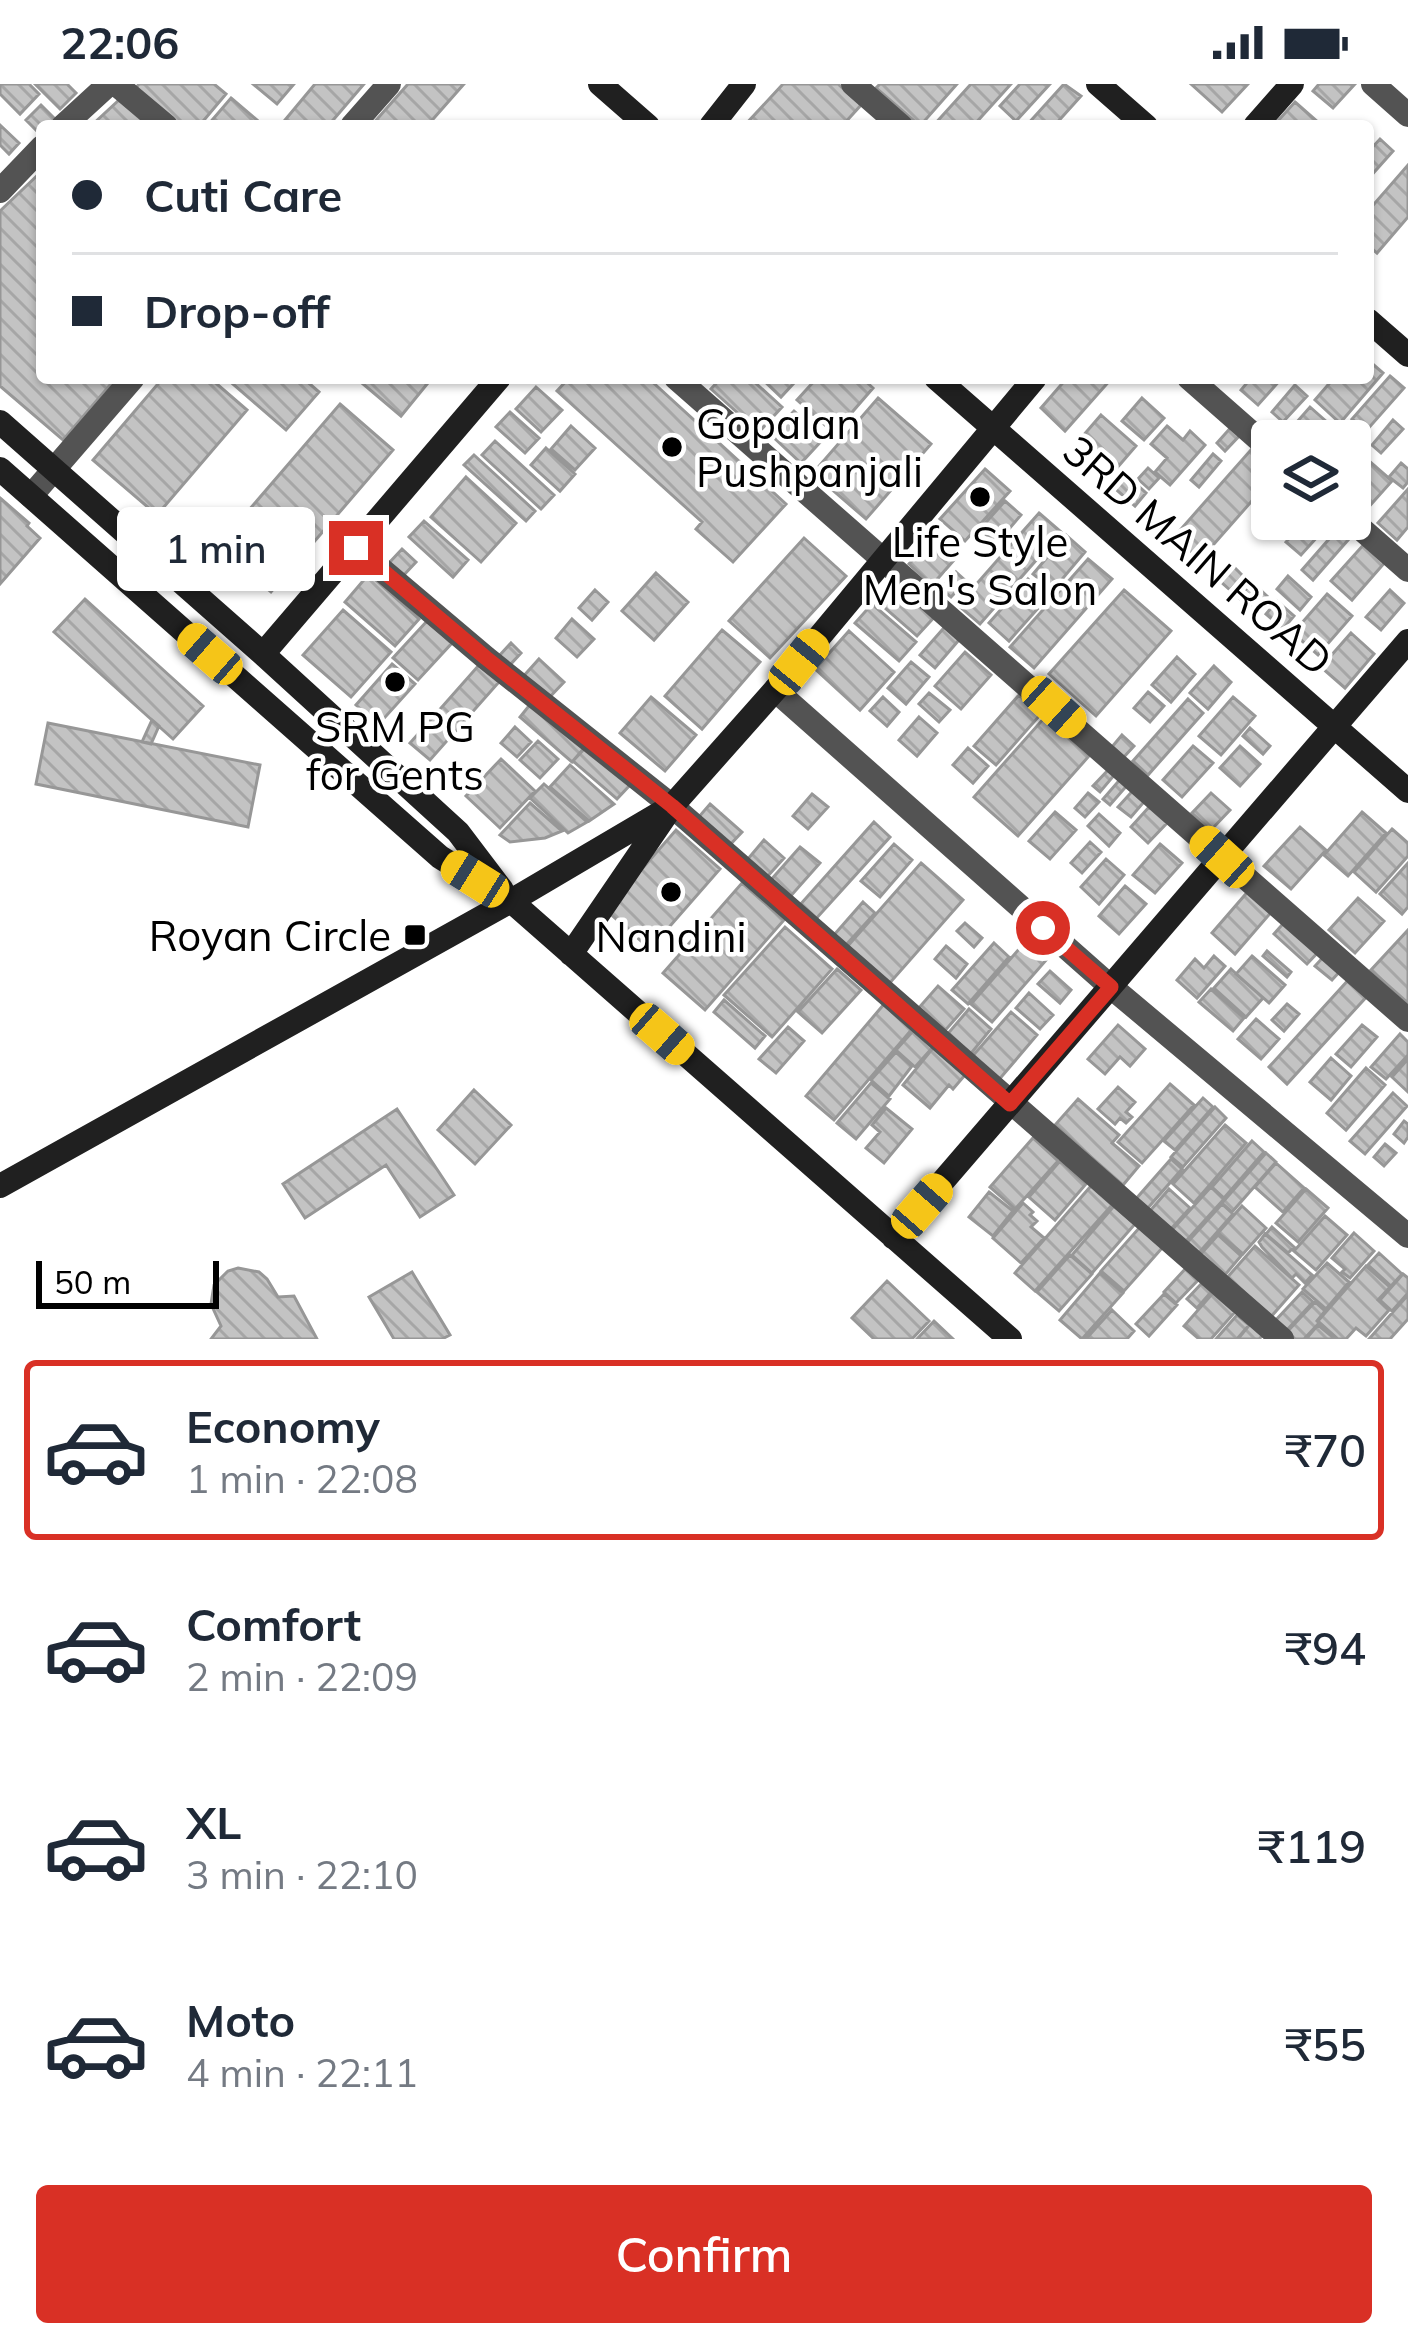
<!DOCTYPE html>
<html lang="en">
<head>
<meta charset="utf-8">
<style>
  body { margin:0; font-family:Mulish,sans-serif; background:#f6f6f7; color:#1f2937; height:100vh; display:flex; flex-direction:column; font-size:45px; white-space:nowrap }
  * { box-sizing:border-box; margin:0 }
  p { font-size:39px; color:#747a83 }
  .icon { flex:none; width:66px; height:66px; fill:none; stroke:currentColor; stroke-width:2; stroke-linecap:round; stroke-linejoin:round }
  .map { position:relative; height:1255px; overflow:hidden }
  .side { display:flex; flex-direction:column; background:#fff; flex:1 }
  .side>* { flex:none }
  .hud { position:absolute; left:36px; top:36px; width:1338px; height:264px; border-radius:12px; box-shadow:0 3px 9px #0004; display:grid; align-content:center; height:264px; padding:0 36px; background:#fff }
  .tools { position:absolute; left:1251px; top:336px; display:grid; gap:24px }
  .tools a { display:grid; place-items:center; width:120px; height:120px; border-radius:12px; background:#fff; box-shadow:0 3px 9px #0004; font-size:60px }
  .scale { position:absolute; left:36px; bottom:30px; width:183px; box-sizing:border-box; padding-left:12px; border:6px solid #000; border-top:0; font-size:33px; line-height:42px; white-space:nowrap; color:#000; -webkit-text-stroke:9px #fff; paint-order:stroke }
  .end { position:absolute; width:54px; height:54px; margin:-27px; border:15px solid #d93025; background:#fff; box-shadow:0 0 0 6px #fff }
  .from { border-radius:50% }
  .bubble { position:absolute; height:84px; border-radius:12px; background:#fff; box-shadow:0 3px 9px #0004; font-size:39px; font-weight:600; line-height:84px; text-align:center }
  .car { position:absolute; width:36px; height:72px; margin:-36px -18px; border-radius:15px; box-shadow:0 0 9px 3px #0007; background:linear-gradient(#f5c518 24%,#345 0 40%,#f5c518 0 76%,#345 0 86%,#f5c518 0) }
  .hud b { display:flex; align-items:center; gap:42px; height:114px; font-size:45px }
  .hud b+b { border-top:3px solid #e0e1e3 }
  .hud i { width:30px; height:30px; background:#1f2937 }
  ul { padding:21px 0 0; list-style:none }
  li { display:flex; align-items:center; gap:36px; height:180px; margin:0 24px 18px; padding:0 12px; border:6px solid transparent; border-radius:12px }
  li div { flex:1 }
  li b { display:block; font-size:45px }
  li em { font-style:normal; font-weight:600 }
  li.active { border-color:#d93025 }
  li>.icon { width:108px; height:108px; stroke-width:1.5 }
  .button { display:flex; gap:24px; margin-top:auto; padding:24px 36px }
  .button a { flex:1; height:138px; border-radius:12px; background:#d93025; color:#fff; font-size:48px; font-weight:600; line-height:138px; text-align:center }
  .status { display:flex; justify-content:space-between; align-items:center; height:84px; padding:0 60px; background:#fff; direction:ltr }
  .status svg { height:33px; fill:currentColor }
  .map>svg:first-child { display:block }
</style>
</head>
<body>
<div class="status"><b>22:06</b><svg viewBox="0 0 49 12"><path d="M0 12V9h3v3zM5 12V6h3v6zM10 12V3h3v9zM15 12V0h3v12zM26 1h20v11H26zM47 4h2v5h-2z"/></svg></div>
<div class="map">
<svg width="1408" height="1255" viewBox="0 0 1408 1255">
  <defs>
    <pattern id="building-back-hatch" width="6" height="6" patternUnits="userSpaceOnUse" patternTransform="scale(3)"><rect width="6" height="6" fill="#c3c3c3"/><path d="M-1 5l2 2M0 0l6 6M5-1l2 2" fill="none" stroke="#a6a6a6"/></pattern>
  </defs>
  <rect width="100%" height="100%" fill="#fff"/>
  <path fill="url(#building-back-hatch)" stroke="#979797" stroke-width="3" d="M0 0H29L39 10 20 30 0 10Z
    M35 0H67L76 9 60 25Z
    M139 0H214L226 10 199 42H179L135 5Z
    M253 0H294L277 20Z
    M315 0H364L328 42H293L285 36Z
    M408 0H464L427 42H371Z
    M783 0H838L861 21 842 42H744Z
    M880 0H957L920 42 876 4Z
    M971 0H1011L973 42H933Z
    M1020 0H1050L1016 37 1000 22Z
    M1064 0 1081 12 1054 42H1026Z
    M1191 0H1248L1222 28Z
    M1319 0H1355L1333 24 1313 7Z
    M231 14 264 42H207Z
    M119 16 149 42H91Z
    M1295 18 1319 39 1317 42H1280L1276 39Z
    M41 21 55 35 49 42H42L40 50 26 36Z
    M0 41 19 59 9 70 0 61Z
    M1380 55 1393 67 1368 95V68Z
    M1408 81V133L1377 169 1368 161V127Z
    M42 87V294H116L63 356 0 302V127Z
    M1368 276 1383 289 1340 339 1315 316 1334 294H1368Z
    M1390 292 1404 304 1366 347 1352 335Z
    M163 294H210L247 326 157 431 93 376Z
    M226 294H303L319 308 286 346Z
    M356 294H432L401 332Z
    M569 294H648L786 420 733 478 696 445 702 438 557 307Z
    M721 294H750L782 323 759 348 711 305Z
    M761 294H789L794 299 781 313Z
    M817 294H862L873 304 834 349 797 316Z
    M1067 294H1112L1065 347 1041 324Z
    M1251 294H1280L1281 295 1258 321 1241 306Z
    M1295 301 1307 312 1283 338 1272 328Z
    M536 303 562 326 541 348 516 325Z
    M878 314 931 360 866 435 813 389Z
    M1142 314 1164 334 1144 356 1122 337Z
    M340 320 393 366 271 508 218 462Z
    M1310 323 1336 346 1326 357H1284L1282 355Z
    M794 327 824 354 801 379 771 351Z
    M510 328 539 354 525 369 496 343Z
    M1101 331 1136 362 1116 385 1081 354Z
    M1393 336 1403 345 1381 369 1372 361Z
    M1233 341 1242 349 1225 367 1217 359Z
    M571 342 595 364 575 386 551 365Z
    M1167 342 1183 356 1190 347 1205 361 1170 401 1155 388 1167 374 1151 360Z
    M495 357 554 411 541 425 482 371Z
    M1257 359 1272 372V394L1200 476 1174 453Z
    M546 364 575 390 560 407 531 381Z
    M1213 370 1221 377 1199 403 1191 396Z
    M1361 370 1392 397 1366 426 1350 412V383Z
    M474 371 535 427 526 437 464 381Z
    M1401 379 1408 385V398L1403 404 1389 393Z
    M1148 384 1159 394 1149 405 1138 395Z
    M985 385 1010 407 965 457 940 435Z
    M1124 389 1146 409 1135 422 1112 402Z
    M466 393 516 439 481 478 431 433Z
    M1408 405V443L1397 456 1378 439Z
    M0 414 29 439 27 442 40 454 0 500Z
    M1005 417 1021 431 996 460 980 445Z
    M1039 429 1061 448 980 540 958 521Z
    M1306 435H1322L1328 441 1301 471 1286 458Z
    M424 437 468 476 453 493 409 453Z
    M1344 438 1355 448 1313 496 1302 486Z
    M1066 451 1085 468 1053 506 1033 490Z
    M804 454 846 492 770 574 729 537Z
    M931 455 954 476 932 501 909 480Z
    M1366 458 1387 476 1352 516 1331 497Z
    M402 465 416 478 403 492 389 479Z
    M1088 475 1112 495 1034 584 1010 563Z
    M1233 482 1243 492 1230 506 1220 497Z
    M956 488 966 497 951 513 941 505Z
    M656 489 688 518 654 556 622 527Z
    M369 490 419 535 395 562 345 518Z
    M1288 492 1311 513 1300 526 1277 505Z
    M899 495 938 529 917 552 878 518Z
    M1028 495 1048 513 1009 557 989 539Z
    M1252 498 1267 512 1254 527 1239 514Z
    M595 506 608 518 592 536 579 524Z
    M1124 506 1171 547 1096 632 1049 590Z
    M1390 506 1404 519 1381 546 1366 533Z
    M1327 510 1352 532 1318 571 1293 549Z
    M85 515 203 622 173 655 54 548Z
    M1277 517 1294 532 1283 545 1266 530Z
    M872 520 916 558 899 577 855 539Z
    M343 526 391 568 351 613 303 571Z
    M572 535 594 555 577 573 556 554Z
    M427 537 452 559 418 596 393 574Z
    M950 537 964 550 935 584 920 571Z
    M722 546 760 578 702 645 665 612Z
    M849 547 894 588 860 626 815 585Z
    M1351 549 1374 570 1345 604 1321 583Z
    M511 559 521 569 509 582 499 572Z
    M965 568 991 591 961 625 935 602Z
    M1177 573 1195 590 1171 618 1152 601Z
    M539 575 564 598 546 617 521 595Z
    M911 578 929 593 906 620 888 604Z
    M392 580 415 600 378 641 356 621Z
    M479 581 499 598 430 676 410 659Z
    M1214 582 1231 598 1208 625 1190 609Z
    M1148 608 1164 622 1150 638 1134 624Z
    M929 609 950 626 939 638 919 620Z
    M1019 611 1041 630 996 681 974 662Z
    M651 613 696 651 665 687 620 649Z
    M883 613 899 628 887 642 870 627Z
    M1233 613 1255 632 1221 671 1199 652Z
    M1188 615 1203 629 1148 691 1133 677Z
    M533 617 585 663 572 678 520 633Z
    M919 633 937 649 917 672 899 656Z
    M1045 633 1089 672 1018 752 974 713Z
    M152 636 159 642 151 660 142 658Z
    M48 639 260 681 248 743 36 700Z
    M515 643 531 658 517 673 501 659Z
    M1250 644 1270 662 1263 670 1243 652Z
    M1122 651 1134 662 1123 674 1111 664Z
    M538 657 558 675 540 694 520 676Z
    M1193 662 1213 679 1182 713 1163 696Z
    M1240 662 1260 680 1240 702 1220 684Z
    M586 663 630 701 617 715 573 677Z
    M968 664 988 682 973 699 953 681Z
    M501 675 535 707 500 744 466 712Z
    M570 681 614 720 589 737 550 703Z
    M1110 684 1116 689 1100 708 1093 702Z
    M1123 692 1130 698 1110 721 1103 715Z
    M544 700 587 738 568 749 530 714Z
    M1137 702 1149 712 1131 733 1118 723Z
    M1088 709 1099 718 1085 733 1075 724Z
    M1211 709 1230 726 1211 746 1192 729Z
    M812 710 828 723 808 745 793 732Z
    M530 719 562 747 545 754 510 758 500 751Z
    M710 720 742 748 728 763 697 735Z
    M1149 723 1167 739 1148 759 1131 743Z
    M1055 728 1076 746 1050 775 1029 757Z
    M1362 728 1386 749 1348 792 1324 771Z
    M1099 730 1120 749 1109 762 1088 742Z
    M874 738 890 753 814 837 798 823Z
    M1300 743 1326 766 1291 805 1264 782Z
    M1392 745 1408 759V772L1376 808 1354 788Z
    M676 746 720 785 650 865 606 826Z
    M764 756 784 774 767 793 747 776Z
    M1090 758 1101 768 1082 789 1071 779Z
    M894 760 912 776 880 813 861 797Z
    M1160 760 1182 779 1155 809 1133 791Z
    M800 763 820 779 789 814 770 797Z
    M1106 775 1124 791 1099 820 1081 803Z
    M921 779 963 816 888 901 846 864Z
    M1408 779V823L1402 830 1380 810Z
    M742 799 784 836 705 926 663 889Z
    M1125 802 1146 820 1119 850 1099 832Z
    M1251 804 1274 825 1235 870 1212 849Z
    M1358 814 1384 837 1355 869 1329 846Z
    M863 818 875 829 845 862 833 852Z
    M1289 833 1323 863 1307 880 1274 850Z
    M965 839 982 854 974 863 957 847Z
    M785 843 832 885 772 953 724 911Z
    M1408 846V919L1371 886Z
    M1027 856 1048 874 992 938 971 920Z
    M994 859 1009 873 968 920 952 906Z
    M946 862 967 880 956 894 935 875Z
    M1267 867 1291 888 1287 893 1263 872Z
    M1327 869 1344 883 1332 896 1315 882Z
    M1214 872 1225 882 1197 914 1177 896 1195 875 1204 884Z
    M1252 872 1285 901 1269 919 1236 890Z
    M837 885 861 906 822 949 798 928Z
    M1231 885 1263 914 1246 933 1214 904Z
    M1050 887 1071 906 1060 919 1038 900Z
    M1352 892 1370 909 1287 1000 1269 983Z
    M938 902 964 925 942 950 916 927Z
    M1211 905 1244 934 1233 947 1199 918Z
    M1029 909 1053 931 1040 945 1016 924Z
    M724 916 765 952 755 964 714 928Z
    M885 919 913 944 834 1036 806 1012Z
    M1287 920 1299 930 1284 947 1272 936Z
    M969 925 991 945 968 973 945 953Z
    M1011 928 1037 951 997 998 970 975Z
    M1256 935 1279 955 1261 975 1238 955Z
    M1118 941 1145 965 1130 982 1120 973 1105 990 1088 975Z
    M1362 941 1377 953 1351 983 1336 970Z
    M788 943 804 957 776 989 759 975Z
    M914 946 933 963 915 983 896 966Z
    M1400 950 1408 958V971L1386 995 1371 983Z
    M933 964 965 991 953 1005 949 1001 930 1024 903 1001Z
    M896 968 912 982 889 1012 871 996Z
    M1331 974 1351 992 1331 1016 1310 998Z
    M1408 975V1008L1392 993Z
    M1366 984 1385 1001 1346 1046 1327 1029Z
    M871 999 890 1015 856 1055 837 1039Z
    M1170 1000 1194 1021 1142 1079 1118 1058Z
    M1118 1003 1135 1018 1126 1028 1132 1033 1126 1039 1120 1034 1115 1040 1098 1025Z
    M474 1006 511 1041 475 1080 438 1046Z
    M1393 1009 1407 1022 1365 1070 1350 1057Z
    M1203 1014 1213 1023 1175 1066 1164 1057Z
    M1078 1015 1119 1051 1112 1059 1139 1082 1123 1101 1055 1041Z
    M1215 1023 1226 1034 1183 1083 1171 1073Z
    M886 1024 912 1045 884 1079 866 1064 880 1048 872 1041Z
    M397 1025 454 1111 420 1133 386 1081 305 1134 283 1100Z
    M1404 1037 1408 1040V1053L1404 1059 1394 1050Z
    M1225 1041 1246 1059 1194 1119 1173 1100Z
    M1033 1054 1058 1077 1015 1125 990 1103Z
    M1252 1057 1264 1068 1224 1114 1212 1103Z
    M1385 1060 1396 1069 1384 1082 1374 1073Z
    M1266 1069 1276 1078 1232 1128 1222 1119Z
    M1171 1075 1182 1085 1146 1126 1135 1116Z
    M1060 1077 1086 1100 1055 1136 1029 1113Z
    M1276 1079 1304 1104 1283 1128 1255 1103Z
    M1091 1102 1112 1121 1035 1207 1015 1189Z
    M1211 1103 1224 1115 1186 1157 1172 1146Z
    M1169 1105 1190 1124 1170 1146 1150 1127Z
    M1306 1105 1328 1124 1298 1158 1276 1139Z
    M989 1108 1013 1127 993 1152 969 1133Z
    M1023 1119 1033 1128 1030 1131 1037 1137 1031 1143 1044 1154 1021 1179 993 1154Z
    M1222 1120 1233 1130 1197 1171 1185 1161Z
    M1114 1122 1135 1140 1092 1189 1072 1171Z
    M1242 1122 1266 1144 1243 1170 1218 1149Z
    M1325 1132 1347 1151 1316 1186 1294 1167Z
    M1140 1143 1163 1163 1124 1207 1101 1187Z
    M1272 1143 1294 1163 1288 1169 1266 1150Z
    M1354 1149 1374 1167 1350 1194 1342 1188 1345 1185 1332 1174Z
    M1265 1150 1312 1191 1305 1199 1296 1190 1292 1194 1262 1163 1259 1158Z
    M1218 1151 1241 1172 1224 1192 1200 1171Z
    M1255 1162 1299 1201 1269 1235 1225 1196Z
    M1379 1169 1402 1190 1391 1202 1368 1181Z
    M1070 1171 1092 1190 1059 1227 1037 1208Z
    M1327 1179 1349 1198 1326 1225 1303 1205Z
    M1366 1182 1390 1203 1378 1216 1389 1226 1366 1252 1356 1244 1346 1255H1338L1318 1237Z
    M1187 1183 1200 1194 1176 1219 1164 1208Z
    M238 1184 259 1188 267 1195 278 1213 294 1212 317 1255H211L221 1242 211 1220 214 1201 228 1187Z
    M412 1188 450 1251 442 1255H394L369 1213Z
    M1100 1189 1123 1209 1082 1255 1060 1236Z
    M1403 1190 1408 1194V1209L1392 1227 1380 1216Z
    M887 1197 929 1237 912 1255H874L852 1234Z
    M1202 1199 1212 1207 1197 1224 1187 1215Z
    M1302 1208 1313 1218 1285 1248 1274 1238Z
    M1213 1209 1235 1228 1211 1255H1199L1184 1242Z
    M1164 1210 1177 1221 1149 1252 1136 1240Z
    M1408 1211V1235L1390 1255H1369Z
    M1315 1218 1325 1227 1317 1237 1319 1239 1304 1255H1295L1287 1248Z
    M1112 1226 1134 1247 1127 1255H1086Z
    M1237 1231 1249 1241 1237 1255H1216Z
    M934 1237 953 1255H917Z
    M1251 1239 1264 1250 1259 1255H1238Z
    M1318 1241 1335 1255H1306Z"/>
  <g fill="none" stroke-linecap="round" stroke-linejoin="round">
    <path stroke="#535353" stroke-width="24" d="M116 0 166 42
      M853 0 901 42
      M1373 0 1408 31
      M63 42 109 0
      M352 42 389 0
      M0 107 42 63
      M676 294 1408 936
      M1189 294 1272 367
      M31 412 133 294
      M1350 435 1408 486
      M356 464 486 574 672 722 1282 1255
      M775 606 1111 903 1408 1152"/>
    <path stroke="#202020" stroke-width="24" d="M600 0 648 42
      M1098 0 1146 42
      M711 42 744 0
      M1255 42 1292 0
      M1368 236 1408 271
      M936 294 1408 707
      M0 338 263 570 458 748 502 806
      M0 385 440 773 511 817 1010 1255
      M263 570 499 294
      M571 870 668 728
      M0 1102 511 817 672 722 775 606 1035 294
      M894 1154 1408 557"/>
  </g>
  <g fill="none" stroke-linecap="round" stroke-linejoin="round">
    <path stroke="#d93025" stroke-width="15" d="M356 464 486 574 672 722 1010 1020 1111 903 1043 844"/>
  </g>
  <g fill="#000" stroke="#fff" stroke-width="4.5">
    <circle cx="672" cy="363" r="12"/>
    <circle cx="980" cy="413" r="12"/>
    <circle cx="395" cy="598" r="12"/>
    <circle cx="671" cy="808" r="12"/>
    <rect x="403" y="839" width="24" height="24" rx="6"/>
  </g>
  <g text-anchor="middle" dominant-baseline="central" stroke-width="9" stroke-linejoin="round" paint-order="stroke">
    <g font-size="42" fill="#000" stroke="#fff">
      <text x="696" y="339" text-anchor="start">Gopalan<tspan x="696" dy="48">Pushpanjali</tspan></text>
      <text x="980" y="457">Life Style<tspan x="980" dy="48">Men's Salon</tspan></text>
      <text x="395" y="642">SRM PG<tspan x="395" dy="48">for Gents</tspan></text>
      <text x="391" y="851" text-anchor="end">Royan Circle</text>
      <text x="671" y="852">Nandini</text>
    </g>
    <g font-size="42" fill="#000" stroke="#fff">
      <text transform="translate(1198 471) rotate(41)">3RD MAIN ROAD</text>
    </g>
  </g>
</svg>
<div class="tools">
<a><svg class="icon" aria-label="layers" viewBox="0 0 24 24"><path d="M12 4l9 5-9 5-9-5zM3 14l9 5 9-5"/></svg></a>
</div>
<div class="scale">50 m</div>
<i class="end from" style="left:1043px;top:844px"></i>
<i class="end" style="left:356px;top:464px"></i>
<div class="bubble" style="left:117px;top:423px;width:198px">1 min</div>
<i class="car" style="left:210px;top:570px;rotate:311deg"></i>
<i class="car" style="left:799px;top:578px;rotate:39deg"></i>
<i class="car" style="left:1054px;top:623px;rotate:132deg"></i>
<i class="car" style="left:1222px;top:773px;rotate:312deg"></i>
<i class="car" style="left:475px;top:795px;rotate:302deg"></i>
<i class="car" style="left:662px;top:950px;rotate:131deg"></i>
<i class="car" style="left:922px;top:1122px;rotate:41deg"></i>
<div class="hud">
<b><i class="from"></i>Cuti Care</b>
<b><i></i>Drop-off</b>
</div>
</div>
<section class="side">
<ul>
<li class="active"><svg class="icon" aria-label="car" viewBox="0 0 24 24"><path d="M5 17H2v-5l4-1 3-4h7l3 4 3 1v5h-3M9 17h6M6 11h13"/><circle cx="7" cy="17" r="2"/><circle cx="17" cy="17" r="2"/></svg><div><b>Economy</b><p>1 min · 22:08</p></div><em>₹70</em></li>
<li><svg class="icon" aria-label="car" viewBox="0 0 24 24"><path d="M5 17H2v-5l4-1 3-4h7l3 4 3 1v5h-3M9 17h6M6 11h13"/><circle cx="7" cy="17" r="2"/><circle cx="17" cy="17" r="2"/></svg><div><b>Comfort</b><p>2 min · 22:09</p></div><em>₹94</em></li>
<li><svg class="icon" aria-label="car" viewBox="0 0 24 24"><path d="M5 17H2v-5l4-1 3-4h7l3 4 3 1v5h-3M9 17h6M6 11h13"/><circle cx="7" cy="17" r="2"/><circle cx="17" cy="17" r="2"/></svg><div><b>XL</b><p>3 min · 22:10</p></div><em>₹119</em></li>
<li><svg class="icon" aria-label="car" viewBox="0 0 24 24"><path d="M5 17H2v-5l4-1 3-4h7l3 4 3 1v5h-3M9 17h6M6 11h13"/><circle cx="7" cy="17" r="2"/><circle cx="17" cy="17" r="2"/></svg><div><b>Moto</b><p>4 min · 22:11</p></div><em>₹55</em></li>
</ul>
<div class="button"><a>Confirm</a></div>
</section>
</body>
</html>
